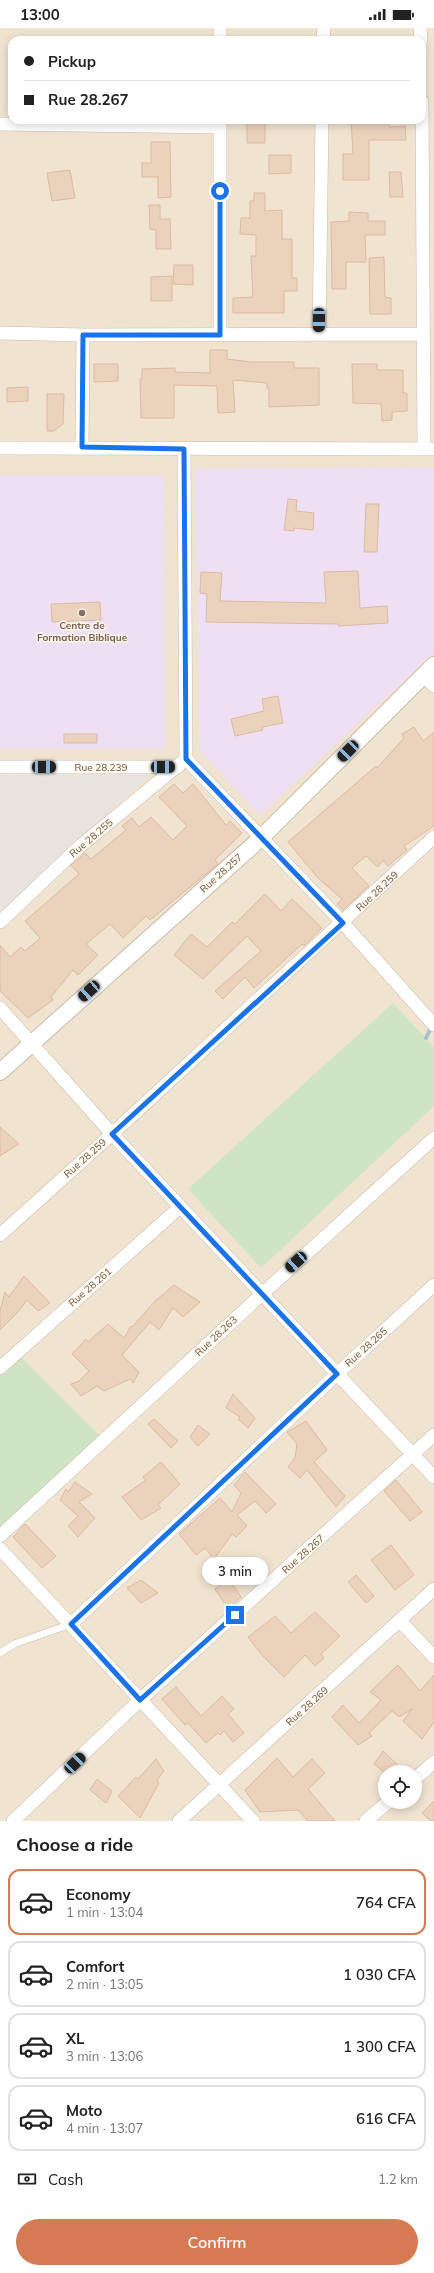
<!DOCTYPE html>
<html lang="en">
<head>
<meta charset="utf-8">
<style>
  body { margin:0; font-family:Mulish,sans-serif; background:#f6f6f6; color:#222; height:100vh; display:flex; flex-direction:column; font-size:15px; white-space:nowrap }
  * { box-sizing:border-box; margin:0 }
  p { font-size:13px; color:#767676 }
  .icon { flex:none; width:22px; height:22px; fill:none; stroke:currentColor; stroke-width:2; stroke-linecap:round; stroke-linejoin:round }
  .map { position:relative; height:1793px; overflow:hidden }
  .sheet { display:flex; flex-direction:column; background:#fff; flex:1 }
  .sheet>* { flex:none }
  .guide { position:absolute; left:8px; top:8px; width:418px; height:88px; border-radius:12px; box-shadow:0 2px 10px #0003; display:grid; align-content:center; height:88px; padding:0 16px; background:#fff }
  .fabs { position:absolute; left:378px; top:1737px; display:grid; gap:8px }
  .fabs a { display:grid; place-items:center; width:44px; height:44px; border-radius:50%; background:#fff; box-shadow:0 2px 10px #0003; font-size:20px }
  .end { position:absolute; width:18px; height:18px; margin:-9px; border:5px solid #1a73e8; background:#fff; box-shadow:0 0 0 2px #fff }
  .from { border-radius:50% }
  .bubble { position:absolute; height:28px; border-radius:14px; background:#fff; box-shadow:0 2px 10px #0003; font-size:13px; font-weight:600; line-height:28px; text-align:center }
  .car { position:absolute; width:12px; height:24px; margin:-12px -6px; border-radius:5px; box-shadow:0 0 3px 1px #0007; background:linear-gradient(#222 24%,#8ab4d8 0 40%,#222 0 76%,#8ab4d8 0 86%,#222 0) }
  .guide b { display:flex; align-items:center; gap:14px; height:38px; font-size:15px }
  .guide b+b { border-top:1px solid #e0e0e0 }
  .guide i { width:10px; height:10px; background:#222 }
  ul { padding:0; list-style:none }
  li { display:flex; align-items:center; gap:12px; height:66px; margin:0 8px 6px; padding:0 8px; border:2px solid #e0e0e0; border-radius:12px }
  li div { flex:1 }
  li b { display:block; font-size:15px }
  li em { font-style:normal; font-weight:600 }
  li.active { border-color:#d67a54 }
  li>.icon { width:36px; height:36px; stroke-width:1.5 }
  h2 { padding:0 16px; font-size:18px; line-height:48px }
  .pay { display:flex; align-items:center; gap:10px; height:44px; padding:0 16px; font-size:15px }
  .pay p { margin-inline-start:auto }
  .cta { display:flex; gap:8px; margin-top:auto; padding:8px 16px }
  .cta a { flex:1; height:46px; border-radius:24px; background:#d67a54; color:#fff; font-size:16px; font-weight:600; line-height:46px; text-align:center }
  .status { display:flex; justify-content:space-between; align-items:center; height:28px; padding:0 20px; background:#fff; direction:ltr }
  .status svg { height:11px; fill:currentColor }
  .map>svg:first-child { display:block }
</style>
</head>
<body>
<div class="status"><b>13:00</b><svg viewBox="0 0 49 12"><path d="M0 12V9h3v3zM5 12V6h3v6zM10 12V3h3v9zM15 12V0h3v12zM26 1h20v11H26zM47 4h2v5h-2z"/></svg></div>
<div class="map">
<svg width="434" height="1793" viewBox="0 0 434 1793">
  <rect width="100%" height="100%" fill="#f9f2e2"/>
  <path fill="#f0e4d1" fill-rule="evenodd" d="M0 0H434V1793H0ZM12 12H422V92H12ZM385 1744H415V1774H385Z"/>
  <path fill="#e8e3dd" d="M151 746 0 883V747Z"/>
  <path fill="#eedff5" d="M434 439V624L260 787 200 723 195 441Z
    M0 448H164L165 721H0Z"/>
  <path fill="#cee4c3" d="M393 975 434 1019V1078L261 1240 188 1161Z
    M16 1324 104 1412 0 1501V1340Z"/>
  <g fill="none" stroke-linecap="round" stroke-linejoin="round">
    <path stroke="#a1c6d0" stroke-width="4" d="M426 1010 432 997"/>
  </g>
  <path fill="#ebd2bd" stroke="#dcba9f" d="M247 92H265V115H247Z
    M351 92H389V99L405 98 406 112H369V152H343V126H353Z
    M151 114H170L171 169 158 170V149H142V135H151Z
    M269 127H291V145L269 146Z
    M70 142 75 170 52 173 47 145Z
    M389 144H401L403 169H390Z
    M254 165H265V183L282 182V211H292V250H297V263H284V285H233V270L253 269 251 228H256V207L240 206 241 190H250V173H254Z
    M149 177H160V191H170L171 221H156V202L150 201Z
    M349 184 368 185V193H385V207H365L366 234H346V261H332L331 194 349 193Z
    M384 229 385 269 391 270V286H370L369 230Z
    M174 237H193V257L173 256Z
    M172 248V273H151V249Z
    M210 322H227V331L251 334H294V340H319V377L269 379V360H267V355L233 352 235 384 218 385 217 358 174 357V390H141L140 351H142V341L175 340V344L210 345Z
    M94 336H118V353L94 354Z
    M352 336H377V342H403V365H407V383L392 384V392L382 393 381 376 353 375Z
    M28 359V373L7 374V360Z
    M47 366H64L63 396 54 403H47Z
    M288 471 297 472 296 483 314 485 313 502 294 500V503L284 502Z
    M366 476H379L377 524H364Z
    M358 543 360 580 387 578 388 595 338 598V596L206 594 207 566 200 565 201 544 222 545 220 573 326 575 324 544Z
    M100 574 101 592 52 594 51 576Z
    M278 668 283 695 262 699 263 702 235 708 231 691 264 683 262 671Z
    M414 699 423 713 434 704V798L404 818 407 822 388 838 383 832 378 839 366 828 352 840 369 858 343 882 337 876 342 871 318 850 288 814 376 738 377 740 404 710 402 706Z
    M64 706H97V715H64Z
    M174 756 183 765 193 756 226 797 230 793 242 805 215 832 218 836 150 892 146 888 123 910 110 896 86 916 98 927 78 947 73 942 51 969 53 972 28 990 0 963V917L10 929 21 919 25 923 40 910 25 893 79 846 71 837 85 825 91 831 126 802 122 798 132 790 139 799 151 789 173 812 187 798 159 769Z
    M265 866 281 883 292 871 322 900 304 918 302 916 254 960 245 949 223 971 215 963 261 923 247 908 203 951 174 927 191 906 207 919 232 894 235 896Z
    M0 1099 19 1116 0 1128Z
    M24 1248 50 1275 38 1283 27 1272 18 1284 0 1302V1283L5 1264 9 1269Z
    M174 1257 200 1274 183 1289 173 1280 159 1302 150 1294 122 1327 139 1344 133 1355 130 1351 104 1363 97 1358 81 1368 71 1356 79 1353 89 1343 72 1326 86 1311 88 1314 108 1296 124 1310 131 1298 132 1299 155 1273Z
    M233 1366 255 1390 248 1400 238 1391 240 1389 226 1380Z
    M154 1391 178 1413 171 1420 148 1396Z
    M306 1393 327 1422 314 1434 345 1468 336 1479 307 1442 300 1450 288 1439 295 1430 297 1416 287 1404Z
    M198 1397 210 1406 198 1418 190 1409Z
    M161 1434 180 1456 158 1477 161 1480 141 1492 122 1469 146 1452 143 1449Z
    M245 1444 276 1476 266 1485 255 1473 237 1487 247 1498 236 1509 232 1506 214 1531 205 1520 196 1527 179 1506 220 1470 232 1484 241 1465 234 1457Z
    M396 1452 422 1484 410 1493 384 1463Z
    M75 1454 92 1466 79 1474 95 1490 78 1509 68 1498 78 1488 60 1472 66 1461 68 1464Z
    M25 1496 56 1528 42 1540 13 1509Z
    M391 1517 414 1547 395 1562 371 1532Z
    M356 1547 374 1568 366 1575 348 1554Z
    M228 1550 241 1569 228 1581 215 1561Z
    M141 1552 158 1565 141 1575 127 1560Z
    M315 1584 340 1608 321 1626 324 1630 315 1638 305 1627 284 1649 261 1626 248 1609 275 1588 291 1605Z
    M398 1637 420 1663 434 1647V1694L422 1711 403 1693 412 1681 399 1689 392 1683 369 1705 372 1708 358 1717 332 1689 343 1677 359 1695 381 1672 370 1664Z
    M176 1659 201 1688 222 1668 234 1681 228 1686 244 1705 233 1714 224 1703 220 1707 218 1705 206 1715 188 1695 185 1697 162 1671Z
    M383 1723 405 1744H384L374 1736Z
    M277 1730 293 1749 312 1731 325 1745 308 1761 335 1793H308L298 1782 260 1784 245 1762Z
    M156 1731 164 1743 157 1752 159 1755 140 1790 118 1768 136 1749 138 1751Z
    M97 1751 112 1763 106 1775 90 1762Z
    M434 1773V1793H431L422 1785Z"/>
  <g fill="none" stroke-linecap="round" stroke-linejoin="round">
    <defs>
      <path id="service" d="M0 1625 14 1616 71 1596"/>
      <path id="minor" d="M220 0V12
        M420 0 421 12
        M323 12 324 0
        M422 73 424 421
        M220 92V307
        M0 96 220 99
        M0 305 83 307 423 306
        M319 307 322 92
        M82 419 83 307
        M0 420 434 421
        M184 421 186 731 343 895 434 997
        M424 648 434 658
        M0 739H178
        M0 894 78 820 186 731
        M0 980 112 1106 434 1449
        M0 1207 112 1106 434 809
        M0 1340 180 1179
        M0 1508 262 1266 434 1110
        M0 1521 253 1793
        M400 1593 434 1629
        M71 1596 337 1346 434 1257
        M415 1751 434 1734
        M13 1793 140 1672 434 1407
        M179 1793 434 1561
        M366 1793 388 1774"/>
      <path id="tertiary" d="M0 1044 262 809 434 637"/>
    </defs>
    <use href="#service" stroke="#c8baab" stroke-width="8"/>
    <use href="#minor" stroke="#c8baab" stroke-width="14"/>
    <use href="#tertiary" stroke="#c8baab" stroke-width="18"/>
    <use href="#service" stroke="#fff" stroke-width="7"/>
    <use href="#minor" stroke="#fff" stroke-width="13"/>
    <use href="#tertiary" stroke="#fff" stroke-width="16"/>
  </g>
  <g fill="none" stroke-linecap="round" stroke-linejoin="round">
    <path stroke="#1a73e8" stroke-width="5" d="M220 163V307H83L82 419 184 421 186 731 343 895 112 1106 337 1346 71 1596 140 1672 235 1587"/>
  </g>
  <circle fill="#8d6e63" stroke="#fdf6e8" stroke-width="1.5" cx="82" cy="585" r="4"/>
  <g text-anchor="middle" dominant-baseline="central" stroke-width="3" stroke-linejoin="round" paint-order="stroke">
    <g font-size="10" font-weight="bold" fill="#785e54" stroke="#fdf6e8">
      <text x="82" y="597">Centre de<tspan x="82" dy="12">Formation Biblique</tspan></text>
    </g>
    <g font-size="10" fill="#6d5a4c" stroke="#fdf6e8">
      <text x="101" y="739">Rue 28.239</text>
      <text transform="translate(91 810) rotate(-40)">Rue 28.255</text>
      <text transform="translate(221 845) rotate(-42)">Rue 28.257</text>
      <text transform="translate(377 863) rotate(-43)">Rue 28.259</text>
      <text transform="translate(85 1130) rotate(-42)">Rue 28.259</text>
      <text transform="translate(90 1259) rotate(-41)">Rue 28.261</text>
      <text transform="translate(216 1308) rotate(-43)">Rue 28.263</text>
      <text transform="translate(366 1319) rotate(-42)">Rue 28.265</text>
      <text transform="translate(303 1526) rotate(-42)">Rue 28.267</text>
      <text transform="translate(307 1678) rotate(-42)">Rue 28.269</text>
    </g>
  </g>
</svg>
<div class="fabs">
<a><svg class="icon" aria-label="locate" viewBox="0 0 24 24"><circle cx="12" cy="12" r="6"/><path d="M12 2v4M12 18v4M2 12h4M18 12h4"/></svg></a>
</div>
<i class="end from" style="left:220px;top:163px"></i>
<i class="end" style="left:235px;top:1587px"></i>
<div class="bubble" style="left:202px;top:1529px;width:66px">3 min</div>
<i class="car" style="left:319px;top:292px;rotate:181deg"></i>
<i class="car" style="left:348px;top:723px;rotate:225deg"></i>
<i class="car" style="left:44px;top:739px;rotate:90deg"></i>
<i class="car" style="left:163px;top:739px;rotate:90deg"></i>
<i class="car" style="left:89px;top:963px;rotate:228deg"></i>
<i class="car" style="left:296px;top:1234px;rotate:228deg"></i>
<i class="car" style="left:75px;top:1735px;rotate:46deg"></i>
<div class="guide">
<b><i class="from"></i>Pickup</b>
<b><i></i>Rue 28.267</b>
</div>
</div>
<section class="sheet">
<h2>Choose a ride</h2>
<ul>
<li class="active"><svg class="icon" aria-label="car" viewBox="0 0 24 24"><path d="M5 17H2v-5l4-1 3-4h7l3 4 3 1v5h-3M9 17h6M6 11h13"/><circle cx="7" cy="17" r="2"/><circle cx="17" cy="17" r="2"/></svg><div><b>Economy</b><p>1 min · 13:04</p></div><em>764 CFA</em></li>
<li><svg class="icon" aria-label="car" viewBox="0 0 24 24"><path d="M5 17H2v-5l4-1 3-4h7l3 4 3 1v5h-3M9 17h6M6 11h13"/><circle cx="7" cy="17" r="2"/><circle cx="17" cy="17" r="2"/></svg><div><b>Comfort</b><p>2 min · 13:05</p></div><em>1 030 CFA</em></li>
<li><svg class="icon" aria-label="car" viewBox="0 0 24 24"><path d="M5 17H2v-5l4-1 3-4h7l3 4 3 1v5h-3M9 17h6M6 11h13"/><circle cx="7" cy="17" r="2"/><circle cx="17" cy="17" r="2"/></svg><div><b>XL</b><p>3 min · 13:06</p></div><em>1 300 CFA</em></li>
<li><svg class="icon" aria-label="car" viewBox="0 0 24 24"><path d="M5 17H2v-5l4-1 3-4h7l3 4 3 1v5h-3M9 17h6M6 11h13"/><circle cx="7" cy="17" r="2"/><circle cx="17" cy="17" r="2"/></svg><div><b>Moto</b><p>4 min · 13:07</p></div><em>616 CFA</em></li>
</ul>
<div class="pay"><svg class="icon" aria-label="cash" viewBox="0 0 24 24"><path d="M3 7h18v10H3z"/><circle cx="12" cy="12" r="2"/></svg>Cash<p>1.2 km</p></div>
<div class="cta"><a>Confirm</a></div>
</section>
</body>
</html>
